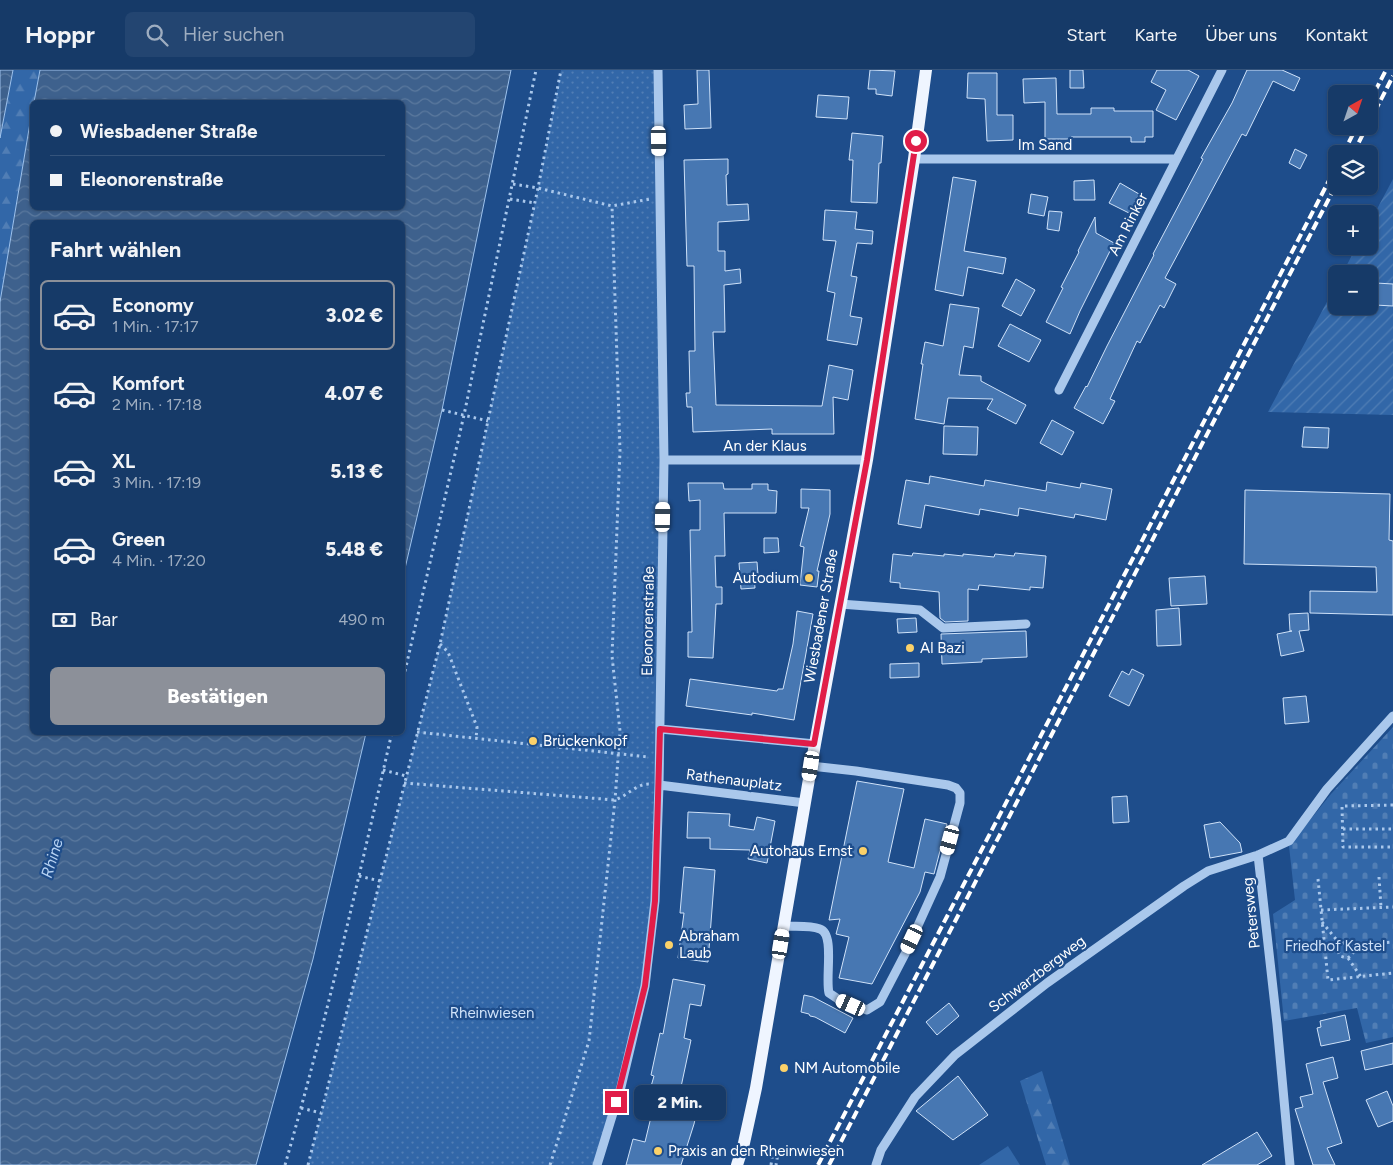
<!DOCTYPE html>
<html lang="de">
<head>
<meta charset="utf-8">
<style>
  body { margin:0; font-family:Figtree,sans-serif; background:#234571; color:#f1f3f6; height:100vh; display:flex; flex-direction:column; font-size:19px; white-space:nowrap }
  * { box-sizing:border-box; margin:0 }
  p { font-size:16px; color:#9eadc0 }
  .icon { flex:none; width:28px; height:28px; fill:none; stroke:currentColor; stroke-width:2; stroke-linecap:round; stroke-linejoin:round }
  .map { position:relative; flex:1; overflow:hidden }
  .sheet { position:absolute; left:30px; top:150px; width:375px; height:515px; display:flex; flex-direction:column; background:#163a68; border-radius:8px; box-shadow:0 1px 4px #0004,0 0 0 1px #35547c }
  .sheet>* { flex:none }
  .hud { position:absolute; left:30px; top:30px; width:375px; height:110px; border-radius:8px; box-shadow:0 1px 4px #0004,0 0 0 1px #35547c; display:grid; align-content:center; height:110px; padding:0 20px; background:#163a68 }
  .needle { width:32px; rotate:40deg }
  .controls { position:absolute; left:1328px; top:15px; display:grid; gap:10px }
  .controls a { display:grid; place-items:center; width:50px; height:50px; border-radius:8px; background:#163a68; box-shadow:0 1px 4px #0004,0 0 0 1px #35547c; font-size:25px }
  .end { position:absolute; width:22px; height:22px; margin:-11px; border:6px solid #e11d48; background:#fff; box-shadow:0 0 0 2px #fff }
  .from { border-radius:50% }
  .bubble { position:absolute; height:35px; border-radius:8px; background:#163a68; box-shadow:0 1px 4px #0004,0 0 0 1px #35547c; font-size:16px; font-weight:800; line-height:35px; text-align:center }
  .car { position:absolute; width:15px; height:30px; margin:-15px -8px; border-radius:6px; box-shadow:0 0 4px 1px #0007; background:linear-gradient(#fff 24%,#345 0 40%,#fff 0 76%,#345 0 86%,#fff 0) }
  .hud b { display:flex; align-items:center; gap:18px; height:48px; font-size:19px }
  .hud b+b { border-top:1px solid #35547c }
  .hud i { width:12px; height:12px; background:#f1f3f6 }
  ul { padding:0; list-style:none }
  li { display:flex; align-items:center; gap:15px; height:70px; margin:0 10px 8px; padding:0 10px; border:2px solid transparent; border-radius:8px }
  li div { flex:1 }
  li b { display:block; font-size:19px }
  li em { font-style:normal; font-weight:800 }
  li.current { border-color:#8c9099 }
  li>.icon { width:45px; height:45px; stroke-width:1.5 }
  h2 { padding:0 20px; font-size:22px; line-height:60px }
  .pay { display:flex; align-items:center; gap:12px; height:55px; padding:0 20px; font-size:19px }
  .pay p { margin-inline-start:auto }
  .button { display:flex; gap:10px; margin-top:auto; padding:10px 20px }
  .button a { flex:1; height:58px; border-radius:8px; background:#8c9099; color:#fff; font-size:20px; font-weight:800; line-height:58px; text-align:center }
  header { display:flex; align-items:center; gap:30px; box-sizing:border-box; height:70px; padding:0 25px; background:#163a68; border-bottom:1px solid #35547c }
  header strong { font-size:24px }
  nav { display:flex; gap:28px; margin-inline-start:auto; font-size:18px }
  .search { width:350px; height:45px; background:#234571; display:flex; align-items:center; gap:12px; box-sizing:border-box; padding:0 18px; border-radius:8px; color:#9eadc0; font-size:19px }
  .map>svg:first-child { display:block }
</style>
</head>
<body>
<header>
<strong>Hoppr</strong>
<div class="search"><svg class="icon" aria-label="search" viewBox="0 0 24 24"><circle cx="10" cy="10" r="6"/><path d="M15 15l6 6"/></svg>Hier suchen</div>
<nav><a>Start</a><a>Karte</a><a>Über uns</a><a>Kontakt</a></nav>
</header>
<div class="map">
<svg width="1393" height="1095" viewBox="0 0 1393 1095">
  <defs>
    <pattern id="forest-firs" width="22" height="20" patternUnits="userSpaceOnUse" patternTransform="scale(1.25)"><rect width="22" height="20" fill="#3267a8"/><path d="M5 1l3.5 6h-7zM16 11l3.5 6h-7z" fill="#517eb5"/></pattern>
    <pattern id="cemetery-stones" width="16" height="16" patternUnits="userSpaceOnUse" patternTransform="scale(1.25)"><rect width="16" height="16" fill="#3267a8"/><path d="M2 7V4a2 2 0 0 1 4 0v3zM10 15v-3a2 2 0 0 1 4 0v3z" fill="#517eb5"/></pattern>
    <pattern id="park-dots" width="8" height="8" patternUnits="userSpaceOnUse" patternTransform="scale(1.25)"><rect width="8" height="8" fill="#3267a8"/><path d="M2 2h.1M6 6h.1" fill="none" stroke="#517eb5" stroke-width="1.8" stroke-linecap="round"/></pattern>
    <pattern id="garden-furrows" width="10" height="10" patternUnits="userSpaceOnUse" patternTransform="scale(1.25)"><rect width="10" height="10" fill="#3267a8"/><path d="M-1 1l2-2M0 10L10 0M9 11l2-2" fill="none" stroke="#517eb5"/></pattern>
    <pattern id="water-waves" width="16" height="10" patternUnits="userSpaceOnUse" patternTransform="scale(1.25)"><rect width="16" height="10" fill="#3e618d"/><path d="M0 5q4-4 8 0t8 0" fill="none" stroke="#5b799e"/></pattern>
  </defs>
  <rect width="100%" height="100%" fill="#1e4d8b"/>
  <path fill="url(#forest-firs)" d="M13 0H40L34 32H32V41L0 232V68Z
    M1042 1001 1070 1095H1046L1020 1011Z"/>
  <path fill="url(#cemetery-stones)" d="M1393 657V967L1366 973 1357 938 1284 951 1273 844 1295 830 1289 776 1331 724Z"/>
  <path fill="url(#park-dots)" d="M561 0H658L664 390 659 727 645 916 597 1095H308L440 574 538 118Z"/>
  <path fill="url(#garden-furrows)" d="M1393 109V345L1268 342 1336 215V236H1369V204H1342L1357 176H1369V154Z"/>
  <path fill="#3267a8" d="M1008 1076 1020 1095H979Z"/>
  <path fill="url(#water-waves)" stroke="#9dc2ed" d="M0 0H13L0 68Z
    M40 0H511L442 340 403 507 402 152H32V662L366 663 313 889 256 1095H0V232L32 41V138H402V32H34Z"/>
  <path fill="#4777b2" stroke="#cfe2f9" d="M697 0H709L711 58 685 59 684 35 698 34Z
    M870 0 895 1 892 26 876 24V19H868Z
    M1070 0H1083L1084 18H1070Z
    M1157 0H1188L1199 6 1176 50 1156 40 1166 20 1151 12Z
    M1247 0H1282L1300 8 1294 21 1273 11 1246 66 1242 64 1165 208 1176 214 1164 238 1160 235 1140 273 1137 271 1110 329 1115 331 1103 354 1074 338 1086 316 1087 317 1107 276 1154 185 1153 184 1203 89 1201 88 1232 33Z
    M968 3H997V45H1013V70L987 71 985 29 967 28Z
    M1056 8 1057 44H1091V38H1114V41H1153V67H1145V72H1131V67H1071V69H1045V32L1024 33 1023 9Z
    M818 25 849 27 847 49 816 47Z
    M852 63 883 66 881 93H879L877 133 851 132 853 90H849Z
    M1295 79 1307 85 1300 99 1289 93Z
    M728 89V104L726 105 727 135 748 134 749 150 718 152V181H725V201L740 199 741 213 724 215 725 262H713L716 335 822 336 829 295 853 300 848 330 833 327 834 364H772V359L693 362 692 337H687L686 323H690L689 281H695L694 196H687L684 90Z
    M953 107 976 111 964 181 1006 188 1003 204 968 197 963 226 935 220Z
    M1094 110 1095 130H1074V111Z
    M1120 113 1139 124 1129 143 1109 133Z
    M1031 124 1048 127 1044 146 1028 143Z
    M825 140 857 142 855 159 873 161 872 174 857 173 851 206 857 207 850 246 862 248 857 275 827 270 835 223 827 221 836 171 823 170Z
    M1049 141 1062 142 1059 161 1047 159Z
    M1095 147 1096 163 1114 173 1080 241 1070 264 1046 252 1063 218 1061 217 1079 182 1078 181Z
    M1016 209 1035 220 1021 246 1002 236Z
    M1376 213 1393 214V236L1375 235Z
    M950 234 979 238 973 278 964 276 959 305 981 306V311L1026 335 1016 354 987 339 993 329 948 328 944 354 915 349 923 294H921L925 272 943 276Z
    M1010 254 1041 270 1029 292 998 276Z
    M1052 350 1074 362 1062 385 1040 373Z
    M944 356 978 357 977 385 943 384Z
    M1304 357 1329 358 1328 378 1302 377Z
    M930 406 984 416 985 410 1046 421 1047 412 1080 418 1081 413 1112 419 1106 450 1075 444 1074 448 1019 438 1018 446 980 439 979 445 925 435 921 458 898 454 906 410 929 414Z
    M688 413H723L724 419H752V414H768V420L777 421 776 443H724L725 486H715L716 517H722V534H716L713 588 688 587V562H692L690 460H700V430L689 431Z
    M801 419 830 420V444L817 501H819L817 517 800 515 804 477 800 476 809 438H801Z
    M1245 420 1390 424 1389 470 1393 471V545L1310 543V521L1377 522 1376 497 1244 494Z
    M764 468H778L779 482 764 483Z
    M913 483 944 486V484L963 486V484L994 487 995 484 1014 486 1015 483 1046 486 1043 518 1030 517V520L979 515 978 520 968 519V551L945 552 940 548 939 522 900 518V513L890 512 893 484 912 486Z
    M757 492 758 505H754L755 518 741 519 739 493Z
    M1205 506 1207 534 1171 536 1169 508Z
    M1179 538 1181 575 1157 576 1156 540Z
    M797 541 813 544 794 650 752 643V645L686 636 690 609 777 621 778 619H783L793 574Z
    M1308 543 1309 560 1299 561 1304 581 1281 586 1277 564 1292 561H1290L1289 544Z
    M916 548 917 562 898 563 897 549Z
    M1026 561 1027 587 982 589V592L942 594 941 564Z
    M919 593V607L890 608V594Z
    M1132 599 1144 605 1129 636 1109 626 1122 601 1129 605Z
    M1306 626 1309 652 1285 654 1283 628Z
    M857 711 904 719 888 792 914 798 925 749 947 754 934 804 925 802 920 822 872 914 839 908 849 867 836 864 840 849 829 850Z
    M1127 726 1129 752 1113 753 1112 727Z
    M688 742 730 744 729 756 754 760 757 747 775 751 767 793 748 789 750 780 710 779V768H687Z
    M1220 752 1240 773 1242 782 1210 788 1204 755Z
    M684 797 715 800 708 892 678 888 684 843H680Z
    M673 909 705 915 701 936 690 934 684 968 691 970 678 1031 682 1032 681 1037 697 1041 694 1054 681 1095H626L633 1069 645 1072 651 1047 643 1044 654 1006 651 1005 660 963 663 964Z
    M804 925 813 927 853 948 845 963 815 947 810 946 809 944 801 942Z
    M949 933 959 946 937 965 926 952Z
    M1345 945 1350 970 1321 976 1317 958 1321 957 1320 951Z
    M1393 973V994L1365 1000 1361 981Z
    M1333 987 1338 1008 1323 1012 1342 1073 1327 1078 1335 1095H1313L1295 1039 1303 1037 1300 1027 1313 1024 1306 994Z
    M958 1006 988 1045 953 1070 916 1041Z
    M1387 1021 1393 1036V1051L1378 1057 1366 1030Z
    M1257 1062 1272 1086 1257 1095H1202Z"/>
  <g fill="none" stroke-linecap="round" stroke-linejoin="round">
    <path stroke="#aac8ec" stroke-width="3" stroke-dasharray="2.5 4" stroke-linecap="butt" d="M513 114 538 118 612 136 650 129
      M510 129 535 133
      M442 340 488 351
      M440 574 448 582 477 657 476 669
      M402 614 464 345 536 0
      M417 662 649 687
      M383 700 406 706
      M404 713 615 730C627 726 636 714 649 714
      M1393 735 1342 736 1343 777H1393
      M1343 759H1393
      M359 806 380 811
      M1379 807 1381 837
      M1318 809 1328 910 1393 903
      M1321 840 1393 837
      M1322 852 1340 874
      M1352 875C1355 881 1353 886 1347 888L1340 886 1338 881V876L1345 872 1352 875 1393 872
      M1348 888 1361 907
      M301 1038 321 1043
      M763 1079 778 1083 776 1095
      M285 1095C326 952 359 807 392 662
      M308 1095 440 574 538 118 561 0
      M550 1095 589 971 615 730 620 661 612 586 620 381 612 136
      M771 1095 773 1082"/>
    <path stroke="#aac8ec" stroke-width="9" d="M914 89H1176
      M1059 320 1222 0
      M664 390H867
      M840 534 920 540 943 558 1026 554
      M660 659 815 674
      M659 715 805 733
      M1258 785 1277 954 1290 1095
      M784 856C795 857 809 855 820 859 835 864 825 908 829 923L838 929 867 940 880 932 905 884 940 807 960 733V723L956 718 948 715 856 701 811 696
      M597 1095 621 1017 645 916 655 831 659 715 664 390 658 0
      M876 1095 881 1080 915 1027 955 985 1047 913 1184 816 1208 801 1258 785 1289 771 1327 719 1393 646"/>
    <path stroke="#eff5ff" stroke-width="12" d="M737 1095 744 1073 756 1018 815 674 867 390 914 89 926 0"/>
    <path stroke="#fff" stroke-width="4" stroke-dasharray="9 4" stroke-linecap="butt" d="M1369 33 1386 0
      M1369 53 1393 6
      M1343 84 1357 56
      M1353 84 1367 56
      M818 1095 1336 97
      M829 1095 1336 115"/>
  </g>
  <g fill="none" stroke-linecap="round" stroke-linejoin="round">
    <path stroke="#e11d48" stroke-width="6" d="M616 1032 645 916 655 831 660 659 814 674 867 390 916 71"/>
  </g>
  <g fill="#fbd169" stroke="#1e4d8b" stroke-width="2">
    <circle cx="809" cy="508" r="5"/>
    <circle cx="910" cy="578" r="5"/>
    <circle cx="533" cy="671" r="5"/>
    <circle cx="863" cy="781" r="5"/>
    <circle cx="669" cy="875" r="5"/>
    <circle cx="784" cy="998" r="5"/>
    <circle cx="658" cy="1081" r="5"/>
  </g>
  <g text-anchor="middle" dominant-baseline="central" stroke-width="4.5" stroke-linejoin="round" paint-order="stroke">
    <g font-size="15" fill="#fff" stroke="#1e4d8b">
      <text x="1045" y="75">Im Sand</text>
      <text transform="translate(1128 154) rotate(-63)">Am Rinker</text>
      <text x="765" y="376">An der Klaus</text>
      <text transform="translate(821 546) rotate(-80)">Wiesbadener Straße</text>
      <text transform="translate(648 551) rotate(-89)">Eleonorenstraße</text>
      <text transform="translate(734 710) rotate(7)">Rathenauplatz</text>
      <text transform="translate(1251 843) rotate(-96)">Petersweg</text>
      <text transform="translate(1037 904) rotate(-37)">Schwarzbergweg</text>
    </g>
    <g font-size="15" fill="#fff" stroke="#1e4d8b" text-anchor="start">
      <text x="799" y="508" text-anchor="end">Autodium</text>
      <text x="920" y="578">Al Bazi</text>
      <text x="543" y="671">Brückenkopf</text>
      <text x="853" y="781" text-anchor="end">Autohaus Ernst</text>
      <text x="679" y="866">Abraham<tspan x="679" dy="17">Laub</tspan></text>
      <text x="794" y="998">NM Automobile</text>
      <text x="668" y="1081">Praxis an den Rheinwiesen</text>
    </g>
    <g font-size="15" fill="#cfe2f9" stroke="#1e4d8b">
      <text x="1335" y="876">Friedhof Kastel</text>
      <text x="492" y="943">Rheinwiesen</text>
    </g>
    <g font-size="16" font-style="italic" fill="#b6d2f3" stroke="#1e4d8b">
      <text transform="translate(52 788) rotate(-73)">Rhine</text>
    </g>
  </g>
</svg>
<div class="controls">
<a><svg class="needle" viewBox="-14 -14 28 28"><path d="M0-13l5 13h-10z" fill="#e53935"/><path d="M0 13l5-13h-10z" fill="#9eadc0"/></svg></a>
<a><svg class="icon" aria-label="layers" viewBox="0 0 24 24"><path d="M12 4l9 5-9 5-9-5zM3 14l9 5 9-5"/></svg></a>
<a>+</a>
<a>−</a>
</div>
<i class="end from" style="left:916px;top:71px"></i>
<i class="end" style="left:616px;top:1032px"></i>
<div class="bubble" style="left:634px;top:1015px;width:92px">2 Min.</div>
<i class="car" style="left:659px;top:71px;rotate:179deg"></i>
<i class="car" style="left:663px;top:447px;rotate:1deg"></i>
<i class="car" style="left:811px;top:696px;rotate:189deg"></i>
<i class="car" style="left:950px;top:770px;rotate:195deg"></i>
<i class="car" style="left:912px;top:869px;rotate:205deg"></i>
<i class="car" style="left:781px;top:874px;rotate:9deg"></i>
<i class="car" style="left:851px;top:935px;rotate:294deg"></i>
<div class="hud">
<b><i class="from"></i>Wiesbadener Straße</b>
<b><i></i>Eleonorenstraße</b>
</div>
<section class="sheet">
<h2>Fahrt wählen</h2>
<ul>
<li class="current"><svg class="icon" aria-label="car" viewBox="0 0 24 24"><path d="M5 17H2v-5l4-1 3-4h7l3 4 3 1v5h-3M9 17h6M6 11h13"/><circle cx="7" cy="17" r="2"/><circle cx="17" cy="17" r="2"/></svg><div><b>Economy</b><p>1 Min. · 17:17</p></div><em>3.02 €</em></li>
<li><svg class="icon" aria-label="car" viewBox="0 0 24 24"><path d="M5 17H2v-5l4-1 3-4h7l3 4 3 1v5h-3M9 17h6M6 11h13"/><circle cx="7" cy="17" r="2"/><circle cx="17" cy="17" r="2"/></svg><div><b>Komfort</b><p>2 Min. · 17:18</p></div><em>4.07 €</em></li>
<li><svg class="icon" aria-label="car" viewBox="0 0 24 24"><path d="M5 17H2v-5l4-1 3-4h7l3 4 3 1v5h-3M9 17h6M6 11h13"/><circle cx="7" cy="17" r="2"/><circle cx="17" cy="17" r="2"/></svg><div><b>XL</b><p>3 Min. · 17:19</p></div><em>5.13 €</em></li>
<li><svg class="icon" aria-label="car" viewBox="0 0 24 24"><path d="M5 17H2v-5l4-1 3-4h7l3 4 3 1v5h-3M9 17h6M6 11h13"/><circle cx="7" cy="17" r="2"/><circle cx="17" cy="17" r="2"/></svg><div><b>Green</b><p>4 Min. · 17:20</p></div><em>5.48 €</em></li>
</ul>
<div class="pay"><svg class="icon" aria-label="cash" viewBox="0 0 24 24"><path d="M3 7h18v10H3z"/><circle cx="12" cy="12" r="2"/></svg>Bar<p>490 m</p></div>
<div class="button"><a>Bestätigen</a></div>
</section>
</div>
</body>
</html>
